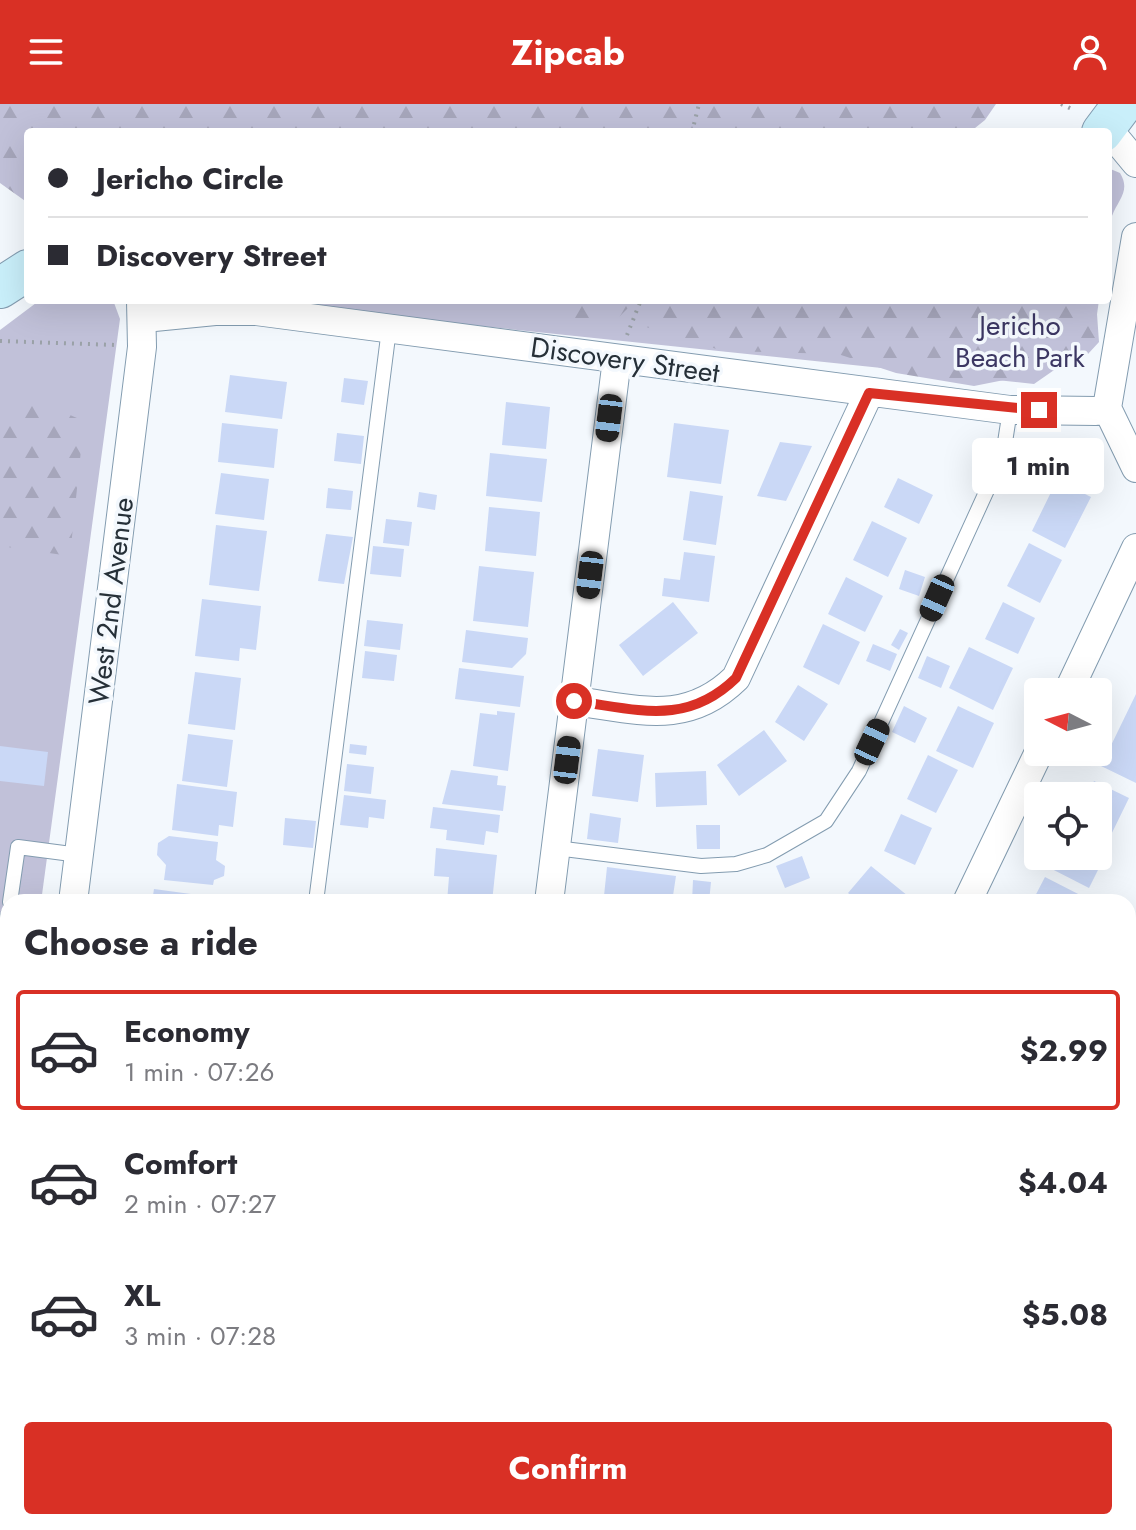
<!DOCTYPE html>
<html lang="en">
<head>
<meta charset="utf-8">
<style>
  body { margin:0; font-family:Jost,sans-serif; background:#f7f7f7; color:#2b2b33; height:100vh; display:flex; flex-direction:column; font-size:30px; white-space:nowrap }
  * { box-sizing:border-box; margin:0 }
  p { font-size:26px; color:#7c7c81 }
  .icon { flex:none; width:44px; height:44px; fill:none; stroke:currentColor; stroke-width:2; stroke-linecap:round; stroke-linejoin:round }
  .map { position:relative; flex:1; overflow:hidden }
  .panel { position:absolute; left:0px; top:790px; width:1136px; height:636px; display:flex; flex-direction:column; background:#fff; border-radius:24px 24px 0 0; box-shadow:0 8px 32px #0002 }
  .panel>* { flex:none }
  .guide { position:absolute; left:24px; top:24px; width:1088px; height:176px; border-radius:8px; box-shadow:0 8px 32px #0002; display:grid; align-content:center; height:176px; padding:0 24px; background:#fff }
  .needle { width:52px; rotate:276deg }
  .buttons { position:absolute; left:1024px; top:574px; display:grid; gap:16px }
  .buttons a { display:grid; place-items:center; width:88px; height:88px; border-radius:8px; background:#fff; box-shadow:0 8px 32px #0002; font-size:40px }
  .end { position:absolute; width:36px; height:36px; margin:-18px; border:10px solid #d93025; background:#fff; box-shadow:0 0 0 4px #fff }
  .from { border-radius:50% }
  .bubble { position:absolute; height:56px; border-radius:8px; background:#fff; box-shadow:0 8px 32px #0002; font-size:26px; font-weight:700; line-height:56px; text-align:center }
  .car { position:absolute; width:24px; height:48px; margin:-24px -12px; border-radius:10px; box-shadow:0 0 6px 2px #0007; background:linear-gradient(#222 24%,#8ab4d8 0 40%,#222 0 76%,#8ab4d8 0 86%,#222 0) }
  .guide b { display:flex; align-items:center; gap:28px; height:76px; font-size:30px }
  .guide b+b { border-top:2px solid #e1e1e2 }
  .guide i { width:20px; height:20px; background:#2b2b33 }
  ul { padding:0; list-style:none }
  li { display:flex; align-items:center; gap:24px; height:120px; margin:0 16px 12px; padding:0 8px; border:4px solid transparent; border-radius:8px }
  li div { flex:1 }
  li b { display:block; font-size:30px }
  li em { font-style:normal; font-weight:700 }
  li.selected { border-color:#d93025 }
  li>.icon { width:72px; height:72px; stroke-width:1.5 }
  h2 { padding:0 24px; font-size:36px; line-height:96px }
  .primary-button { display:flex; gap:16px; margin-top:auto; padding:16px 24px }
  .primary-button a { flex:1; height:92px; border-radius:8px; background:#d93025; color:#fff; font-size:32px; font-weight:700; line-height:92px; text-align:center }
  header { display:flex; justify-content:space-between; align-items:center; height:104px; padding:0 24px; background:#d93025; color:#fff; font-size:36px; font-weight:700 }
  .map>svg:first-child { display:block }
</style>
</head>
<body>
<header><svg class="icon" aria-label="menu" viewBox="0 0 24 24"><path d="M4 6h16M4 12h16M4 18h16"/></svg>Zipcab<svg class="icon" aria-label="person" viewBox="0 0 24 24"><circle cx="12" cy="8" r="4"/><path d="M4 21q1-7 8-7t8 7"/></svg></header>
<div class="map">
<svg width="1136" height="1426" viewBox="0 0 1136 1426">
  <defs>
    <pattern id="forest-firs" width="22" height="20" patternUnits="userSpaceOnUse" patternTransform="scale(2)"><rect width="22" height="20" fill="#c1c1d9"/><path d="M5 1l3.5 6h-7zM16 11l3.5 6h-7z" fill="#a6a6bb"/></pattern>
  </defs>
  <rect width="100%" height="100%" fill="#f3f8fd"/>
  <path fill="#c1c1d9" d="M1108 64 1120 69C1131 87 1118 96 1112 112 1109 120 1109 130 1108 138Z
    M40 196H113L120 215 41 798H8V985L0 984V226Z
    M232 196H1099L1093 239 1034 280Z
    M1136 1037V1140L1128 1139V1041Z"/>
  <path fill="url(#forest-firs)" d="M0 0H996L985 16 970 28H28V99L0 79Z
    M408 196H515L479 204Z
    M529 196H1096L1099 238 1088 250 1060 248 1034 270 974 282 896 269 838 250 723 247 646 223 631 201 609 223 573 215Z
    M28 293 84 317 70 452 0 442V304Z
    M1136 978V1037L1128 1041V995Z"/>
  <path fill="#cad8f6" d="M230 271 287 278 282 315 225 308Z
    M344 274 368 277 364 301 341 298Z
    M506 298 550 303 546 345 502 341Z
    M222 319 278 325 274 364 218 358Z
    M674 319 729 326 721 380 667 373Z
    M337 329 364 332 361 360 334 357Z
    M780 338 812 342 786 397 757 392Z
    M490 349 547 355 542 398 486 392Z
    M221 369 269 375 264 416 215 410Z
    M898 374 933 391 919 420 884 403Z
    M1057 376 1091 393 1065 444 1032 427Z
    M328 384 353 387 351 406 326 404Z
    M690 387 723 392 716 441 683 436Z
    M419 388 437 391 435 406 417 403Z
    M489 403 540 408 536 452 485 447Z
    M386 415 412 418 409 442 383 439Z
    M872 417 907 434 888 473 853 456Z
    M216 421 267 427 259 487 209 481Z
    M326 430 353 433 344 480 318 477Z
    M1029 439 1062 456 1040 499 1007 482Z
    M373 442 404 445 401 473 370 470Z
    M684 448 715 452 709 498 662 492 664 474 680 476Z
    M479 462 534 468 528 523 473 517Z
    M905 466 925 473 919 492 899 485Z
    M846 473 883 492 865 528 828 510Z
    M202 495 261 502 256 546 240 544 239 557 195 552Z
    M673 498 698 529 643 572 619 541Z
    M1003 498 1035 514 1018 550 985 535Z
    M367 516 403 520 400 546 364 542Z
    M823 520 860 538 839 581 803 563Z
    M900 525 908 529 899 546 891 541Z
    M466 526 528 534 526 550 512 564 462 558Z
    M873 540 897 550 890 567 866 557Z
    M969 543 1013 564 993 606 949 584Z
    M365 547 397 551 394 577 362 574Z
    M927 552 950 562 941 584 918 574Z
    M459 564 524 572 520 603 455 595Z
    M195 568 241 574 235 626 188 620Z
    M798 581 828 600 804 637 775 618Z
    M1136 590V679L1101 662Z
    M904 602 927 614 915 639 892 628Z
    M958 602 994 619 973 664 936 647Z
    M497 607 515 609 508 667 473 662 480 609 497 611Z
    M764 626 787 657 739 692 717 661Z
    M188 630 233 636 227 683 182 677Z
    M350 640 367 642 366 651 349 649Z
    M0 642 48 648 44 682 0 677Z
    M598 645 644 651 638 698 592 692Z
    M928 651 958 666 936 709 907 695Z
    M347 660 374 663 371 690 344 687Z
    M451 666 498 672 497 681 506 682 503 707 442 700Z
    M706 667 707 701 656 703 655 669Z
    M1094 677 1129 694 1108 737 1098 732V692H1087Z
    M177 680 237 688 233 723 219 721 218 732 172 726Z
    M344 691 386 696 384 715 369 713 368 724 340 721Z
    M433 703 500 711 498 729 486 727 484 741 446 736 447 726 430 724Z
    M590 709 621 714 618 739 587 735Z
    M901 710 932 724 915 761 884 747Z
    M285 714 316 717 313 744 283 741Z
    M696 721H720V745H697Z
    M169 732 218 738 216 756 225 762 224 772 214 776 213 781 164 776 166 761 157 751 158 739Z
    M436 744 497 751 492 798H447L449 773 434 772Z
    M1098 744 1107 748 1089 784 1044 761 1049 752H1098Z
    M802 752 810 774 785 784 776 762Z
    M871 762 908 792 902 798H859L848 789Z
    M607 763 676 772 672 798 604 792Z
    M1045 773 1084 793 1081 798H1032Z
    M693 776 711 778 709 798H692Z
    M154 785 213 793 212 798H152Z
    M0 830 8 831V856L0 855Z
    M1132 1252 1136 1253V1280H1128Z
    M1128 1290 1136 1291V1346L1128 1345Z
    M63 1418H120L119 1426H62Z
    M354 1418H406L405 1426Z
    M552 1418H620L619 1426H560L551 1425Z
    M677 1419 700 1421V1426H676Z
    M1040 1422 1060 1424V1426H1040Z"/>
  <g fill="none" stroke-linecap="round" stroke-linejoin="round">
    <defs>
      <path id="lane" d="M556 744 701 762 736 760 767 751 826 717 859 667 1003 351 1010 306
        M10 798 18 743 79 751
        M316 798 389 225
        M5 829 8 811
        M0 868 2 856
        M238 1426 239 1418
        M717 1426 718 1418"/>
      <path id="street" d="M1107 24 1136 59
        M1136 133 1107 304 1136 364
        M144 214 215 207H256L1010 306 1096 307 1107 304
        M1068 588 1136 444
        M574 597C637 605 686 623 736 574L869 289
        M73 798 142 243 141 197
        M549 798 617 255
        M967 798 1039 648
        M0 1017 8 1018
        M1128 1171 1136 1172
        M0 1363 8 1301
        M477 1426 478 1418"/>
      <path id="secondary" d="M1102 28 1123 0
        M0 184 28 166
        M1128 944 1136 928
        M970 1426 971 1418"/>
    </defs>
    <use href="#lane" stroke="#839cb0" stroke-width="16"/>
    <use href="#street" stroke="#839cb0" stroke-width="30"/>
    <use href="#secondary" stroke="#839cb0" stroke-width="42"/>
    <path stroke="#9aa1a7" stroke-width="4" stroke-dasharray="2 6" stroke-linecap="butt" d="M1061 0 1074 6
      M692 28 699 0
      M627 231 641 196
      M0 237 116 241
      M1128 1132 1136 1125"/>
    <use href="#lane" stroke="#fff" stroke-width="14"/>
    <use href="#street" stroke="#fff" stroke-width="28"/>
    <use href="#secondary" stroke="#c9effa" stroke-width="40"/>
  </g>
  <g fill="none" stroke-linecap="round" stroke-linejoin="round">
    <path stroke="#d93025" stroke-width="10" d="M574 597C637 605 686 623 736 574L869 289 1039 306"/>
  </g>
  <g text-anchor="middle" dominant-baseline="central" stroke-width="7" stroke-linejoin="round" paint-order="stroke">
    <g font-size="28" fill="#3c3763" stroke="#f3f8fd">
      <text x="1020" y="221">Jericho<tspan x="1020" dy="32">Beach Park</tspan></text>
    </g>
    <g font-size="28" fill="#263038" stroke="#f3f8fd">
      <text transform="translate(625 256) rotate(8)">Discovery Street</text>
      <text transform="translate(111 497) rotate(-83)">West 2nd Avenue</text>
    </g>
  </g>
</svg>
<div class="buttons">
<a><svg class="needle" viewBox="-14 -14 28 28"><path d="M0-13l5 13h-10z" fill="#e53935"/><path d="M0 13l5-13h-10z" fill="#7c7c81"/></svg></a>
<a><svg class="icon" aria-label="locate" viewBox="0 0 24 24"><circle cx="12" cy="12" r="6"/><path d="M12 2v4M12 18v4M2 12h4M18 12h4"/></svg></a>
</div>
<i class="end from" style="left:574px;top:597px"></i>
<i class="end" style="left:1039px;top:306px"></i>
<div class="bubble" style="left:972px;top:334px;width:132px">1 min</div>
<i class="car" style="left:609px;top:314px;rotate:187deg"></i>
<i class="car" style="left:590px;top:471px;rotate:187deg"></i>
<i class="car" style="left:937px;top:494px;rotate:204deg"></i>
<i class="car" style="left:872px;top:638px;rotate:25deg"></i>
<i class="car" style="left:567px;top:656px;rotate:7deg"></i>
<div class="guide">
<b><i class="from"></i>Jericho Circle</b>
<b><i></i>Discovery Street</b>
</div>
<section class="panel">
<h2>Choose a ride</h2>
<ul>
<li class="selected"><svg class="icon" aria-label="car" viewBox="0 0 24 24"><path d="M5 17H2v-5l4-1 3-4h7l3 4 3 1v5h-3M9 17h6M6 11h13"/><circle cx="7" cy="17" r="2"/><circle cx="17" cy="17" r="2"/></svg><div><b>Economy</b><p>1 min · 07:26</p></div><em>$2.99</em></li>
<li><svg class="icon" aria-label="car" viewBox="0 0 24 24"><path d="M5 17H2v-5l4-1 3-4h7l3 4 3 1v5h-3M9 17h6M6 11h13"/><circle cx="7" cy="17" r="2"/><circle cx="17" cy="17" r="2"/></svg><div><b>Comfort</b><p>2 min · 07:27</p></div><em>$4.04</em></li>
<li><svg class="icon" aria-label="car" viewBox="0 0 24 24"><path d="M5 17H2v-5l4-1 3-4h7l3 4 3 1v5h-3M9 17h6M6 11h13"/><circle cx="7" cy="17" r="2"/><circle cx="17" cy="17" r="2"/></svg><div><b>XL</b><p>3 min · 07:28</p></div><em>$5.08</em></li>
</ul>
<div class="primary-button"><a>Confirm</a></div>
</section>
</div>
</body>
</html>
